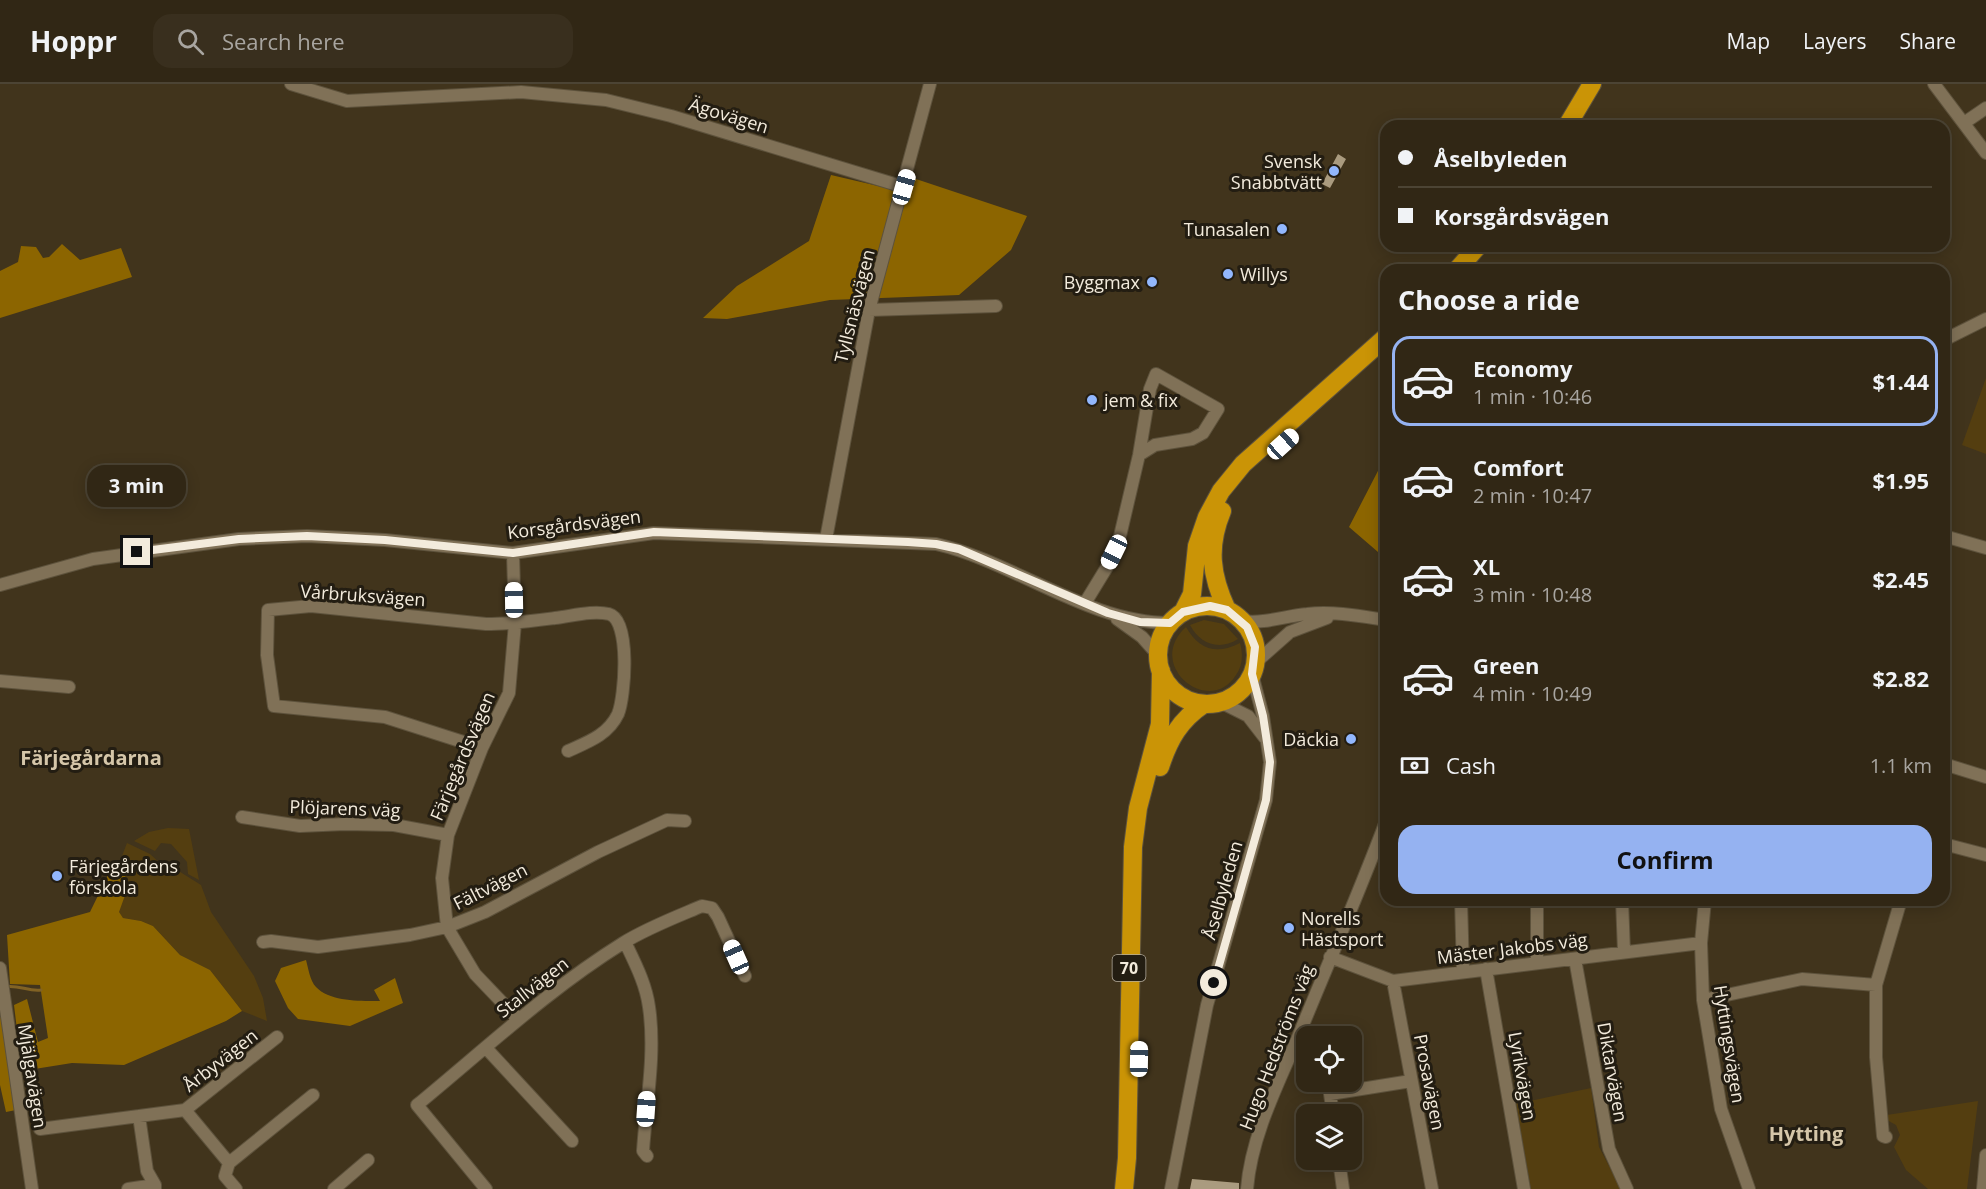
<!DOCTYPE html>
<html lang="en">
<head>
<meta charset="utf-8">
<style>
  body { margin:0; font-family:"Open Sans",sans-serif; background:#392f1e; color:#f1f3f6; height:100vh; display:flex; flex-direction:column; font-size:22px; white-space:nowrap }
  * { box-sizing:border-box; margin:0 }
  p { font-size:20px; color:#a8a5a0 }
  .icon { flex:none; width:33px; height:33px; fill:none; stroke:currentColor; stroke-width:2; stroke-linecap:round; stroke-linejoin:round }
  .map { position:relative; flex:1; overflow:hidden }
  .drawer { position:absolute; left:1380px; top:180px; width:570px; height:642px; display:flex; flex-direction:column; background:#312715; border-radius:18px; box-shadow:0 3px 15px #0003,0 0 0 2px #4c4434 }
  .drawer>* { flex:none }
  .hud { position:absolute; left:1380px; top:36px; width:570px; height:132px; border-radius:18px; box-shadow:0 3px 15px #0003,0 0 0 2px #4c4434; display:grid; align-content:center; height:132px; padding:0 18px; background:#312715 }
  .fabs { position:absolute; left:1296px; top:942px; display:grid; gap:12px }
  .fabs a { display:grid; place-items:center; width:66px; height:66px; border-radius:12px; background:#312715; box-shadow:0 3px 15px #0003,0 0 0 2px #4c4434; font-size:30px }
  .end { position:absolute; width:27px; height:27px; margin:-14px; border:8px solid #f3ebdc; background:#111; box-shadow:0 0 0 3px #111 }
  .from { border-radius:50% }
  .bubble { position:absolute; height:42px; border-radius:18px; background:#312715; box-shadow:0 3px 15px #0003,0 0 0 2px #4c4434; font-size:20px; font-weight:700; line-height:42px; text-align:center }
  .car { position:absolute; width:18px; height:36px; margin:-18px -9px; border-radius:8px; box-shadow:0 0 4px 2px #0007; background:linear-gradient(#fff 24%,#345 0 40%,#fff 0 76%,#345 0 86%,#fff 0) }
  .hud b { display:flex; align-items:center; gap:21px; height:57px; font-size:22px }
  .hud b+b { border-top:2px solid #4c4434 }
  .hud i { width:15px; height:15px; background:#f1f3f6 }
  ul { padding:0; list-style:none }
  li { display:flex; align-items:center; gap:18px; height:90px; margin:0 12px 9px; padding:0 6px; border:3px solid transparent; border-radius:18px }
  li div { flex:1 }
  li b { display:block; font-size:22px }
  li em { font-style:normal; font-weight:700 }
  li.on { border-color:#95b2f1 }
  li>.icon { width:54px; height:54px; stroke-width:1.5 }
  h2 { padding:0 18px; font-size:27px; line-height:72px }
  .pay { display:flex; align-items:center; gap:15px; height:66px; padding:0 18px; font-size:22px }
  .pay p { margin-inline-start:auto }
  .button { display:flex; gap:12px; margin-top:auto; padding:12px 18px }
  .button a { flex:1; height:69px; border-radius:18px; background:#95b2f1; color:#111; font-size:24px; font-weight:700; line-height:69px; text-align:center }
  header { display:flex; align-items:center; gap:36px; box-sizing:border-box; height:84px; padding:0 30px; background:#312715; border-bottom:2px solid #4c4434 }
  header strong { font-size:28px }
  nav { display:flex; gap:33px; margin-inline-start:auto; font-size:21px }
  .search { width:420px; height:54px; background:#392f1e; display:flex; align-items:center; gap:15px; box-sizing:border-box; padding:0 21px; border-radius:18px; color:#a8a5a0; font-size:22px }
  .map>svg:first-child { display:block }
</style>
</head>
<body>
<header>
<strong>Hoppr</strong>
<div class="search"><svg class="icon" aria-label="search" viewBox="0 0 24 24"><circle cx="10" cy="10" r="6"/><path d="M15 15l6 6"/></svg>Search here</div>
<nav><a>Map</a><a>Layers</a><a>Share</a></nav>
</header>
<div class="map">
<svg width="1986" height="1105" viewBox="0 0 1986 1105">
  <rect width="100%" height="100%" fill="#41341c"/>
  <path fill="#543e10" d="M1986 294V370L1962 361Z
    M1204 536 1224 540 1238 555C1219 567 1200 560 1190 541Z
    M1186 543C1199 566 1217 571 1240 559 1243 570 1243 581 1236 591 1209 634 1144 581 1186 543Z
    M168 744 189 745 199 796 188 790 187 778 171 760 161 759 155 767 134 757 149 748Z
    M127 759 150 770 162 781H169L201 801 211 828 254 892 263 914 267 937 242 927 210 886 180 871 153 842 141 837 123 834 118 828 124 788 117 785Z
    M1591 1004 1599 1063 1621 1105H1531L1516 1020Z
    M1978 1017 1967 1105H1928L1906 1086 1894 1063 1900 1051 1896 1041 1887 1036V1031Z"/>
  <path fill="#8c6500" d="M831 91 891 105 916 95 1027 132 1011 166 959 211 830 216 727 235 703 234 737 202 809 157Z
    M62 160 80 176 121 164 132 193 0 234V187L18 178 21 162 36 163 43 174 49 173Z
    M1381 381 1386 385V470L1378 468 1349 443Z
    M112 783 124 788 128 803 119 828 123 834 141 837 153 842 180 871 210 886 242 927 226 937 124 981 72 979 22 987 14 921 27 915 38 958 48 954 40 901 10 900 7 851 90 828Z
    M306 876C308 883 310 897 316 903 330 918 361 917 380 917L374 906 395 894 403 919 350 942 298 935 288 924 275 897 281 884Z
    M0 914 16 1026 6 1028 0 1001Z"/>
  <g fill="none" stroke-linecap="round" stroke-linejoin="round">
    <path stroke="#816224" stroke-width="3" d="M5 903C17 900 29 908 41 906"/>
  </g>
  <path fill="#aa9b7f" d="M1338 70 1346 75 1330 104 1322 100Z
    M1192 1095 1239 1099V1105H1190Z"/>
  <g fill="none" stroke-linecap="round" stroke-linejoin="round">
    <defs>
      <path id="minor" d="M291 0 347 17 521 8 606 16 671 32 904 103
        M1934 0 1986 69
        M1964 39 1986 24
        M869 226 996 222
        M1944 256 1986 235
        M1944 452 1986 464
        M826 455 869 226 930 0
        M513 469 515 539 509 609 482 664 448 751 442 794 447 843 475 890 518 935
        M0 501 93 475 239 455 307 452 385 456 513 469 654 449 936 460C1015 478 1088 539 1170 539
        M1085 519 1107 483 1120 452 1139 371 1150 305 1156 290 1218 325 1203 349 1192 355 1155 361 1139 371
        M1117 535 1142 553 1158 571
        M1242 537C1265 540 1285 532 1307 530 1333 527 1360 532 1386 536
        M1256 578 1290 548 1327 534
        M0 597 69 603
        M1220 618 1248 632 1265 654
        M482 664 385 633 274 622 267 571 268 526 311 522 486 540C510 540 532 537 555 534 572 532 593 526 609 530 631 536 625 613 618 630 608 651 588 658 568 667
        M1944 680 1986 693
        M242 733 300 742 345 740 394 741 448 751
        M1944 760 1986 771
        M1461 816 1463 888
        M1537 816V879
        M1622 816 1624 868
        M1705 816 1701 859 1703 916 1721 1025 1749 1105
        M263 858 271 857 318 863 410 851 447 843 485 828 598 768 667 736 685 737
        M625 858C635 879 646 900 649 923 656 970 646 1020 643 1067L647 1072
        M1330 873 1393 897 1701 859
        M1575 875 1609 1065 1627 1105
        M0 884 32 1105
        M1486 885 1524 1105
        M1393 897 1432 1105
        M1703 916 1802 895 1876 901
        M486 964 572 1057
        M1333 1030 1330 1010 1411 997
        M139 1032 147 1087 155 1101
        M40 1045 185 1026
        M1886 1053 1883 1052 1876 973V901L1901 816
        M1339 1076 1343 1105
        M229 1079 185 1026 277 953
        M128 1105 155 1101V1105
        M236 1105 225 1092 229 1079 313 1011
        M334 1105 368 1076
        M486 1105 417 1021C485 965 549 905 623 859 647 844 676 833 702 822L712 824 718 833 745 892
        M1171 1105 1207 921 1266 716 1270 678 1263 632 1252 590
        M1247 1105C1251 1054 1276 1004 1296 958 1326 884 1358 812 1386 737
        M1983 1105 1986 1071"/>
      <path id="highway" d="M1567 42 1592 0
        M1457 186 1478 162
        M1222 427C1207 463 1211 492 1227 526
        M1158 571a49 49 0 1 1 98 0a49 49 0 1 1-98 0Z
        M1183 528 1192 510 1197 462 1207 433 1221 407 1243 380 1386 253
        M1160 683C1169 655 1180 636 1204 620
        M1124 1105 1127 1074 1133 763 1138 724 1160 640 1161 587"/>
    </defs>
    <use href="#minor" stroke="#5d523c" stroke-width="14"/>
    <use href="#highway" stroke="#5d523c" stroke-width="20"/>
    <use href="#minor" stroke="#807157" stroke-width="12"/>
    <use href="#highway" stroke="#ca9406" stroke-width="18"/>
  </g>
  <g fill="none" stroke-linecap="round" stroke-linejoin="round">
    <path stroke="#f3ebdc" stroke-width="8" d="M137 468 239 455 307 452 385 456 513 469 654 448 908 458 936 460 959 465 1108 529 1140 538 1170 539 1183 528 1210 522 1227 526 1247 543 1255 563 1252 590 1263 632 1270 678 1266 716 1214 899"/>
  </g>
  <g fill="#92b7fd" stroke="#231d12" stroke-width="2">
    <circle cx="1334" cy="87" r="6"/>
    <circle cx="1282" cy="145" r="6"/>
    <circle cx="1228" cy="190" r="6"/>
    <circle cx="1152" cy="198" r="6"/>
    <circle cx="1092" cy="316" r="6"/>
    <circle cx="1351" cy="655" r="6"/>
    <circle cx="57" cy="792" r="6"/>
    <circle cx="1289" cy="844" r="6"/>
  </g>
  <g text-anchor="middle" dominant-baseline="central" stroke-width="6" stroke-linejoin="round" paint-order="stroke">
    <rect fill="#231d12" stroke="#b5ad9f" stroke-width="1.5" x="1112.5" y="871" width="33" height="26" rx="4.5"/>
    <g font-size="16" font-weight="bold" fill="#f3ebdc">
      <text x="1129" y="884">70</text>
    </g>
    <g font-size="18" fill="#f3ebdc" stroke="#231d12">
      <text transform="translate(729 31) rotate(17)">Ägovägen</text>
      <text transform="translate(854 222) rotate(-76)">Tyllsnäsvägen</text>
      <text transform="translate(574 440) rotate(-7)">Korsgårdsvägen</text>
      <text transform="translate(363 511) rotate(4)">Vårbruksvägen</text>
      <text transform="translate(462 672) rotate(-67)">Färjegårdsvägen</text>
      <text transform="translate(345 724) rotate(2)">Plöjarens väg</text>
      <text transform="translate(490 802) rotate(-27)">Fältvägen</text>
      <text transform="translate(1222 806) rotate(-74)">Åselbyleden</text>
      <text transform="translate(1512 864) rotate(-7)">Mäster Jakobs väg</text>
      <text transform="translate(532 903) rotate(-38)">Stallvägen</text>
      <text transform="translate(1730 960) rotate(81)">Hyttingsvägen</text>
      <text transform="translate(1276 963) rotate(-69)">Hugo Hedströms väg</text>
      <text transform="translate(220 976) rotate(-38)">Årbyvägen</text>
      <text transform="translate(1613 988) rotate(80)">Diktarvägen</text>
      <text transform="translate(33 992) rotate(81)">Mjälgavägen</text>
      <text transform="translate(1523 992) rotate(80)">Lyrikvägen</text>
      <text transform="translate(1430 998) rotate(79)">Prosavägen</text>
    </g>
    <g font-size="18" fill="#f3ebdc" stroke="#231d12" text-anchor="end">
      <text x="1322" y="77">Svensk<tspan x="1322" dy="21">Snabbtvätt</tspan></text>
      <text x="1270" y="145">Tunasalen</text>
      <text x="1240" y="190" text-anchor="start">Willys</text>
      <text x="1140" y="198">Byggmax</text>
      <text x="1104" y="316" text-anchor="start">jem &amp; fix</text>
      <text x="1339" y="655">Däckia</text>
      <text x="69" y="782" text-anchor="start">Färjegårdens<tspan x="69" dy="21">förskola</tspan></text>
      <text x="1301" y="834" text-anchor="start">Norells<tspan x="1301" dy="21">Hästsport</tspan></text>
    </g>
    <g font-size="20" font-weight="bold" fill="#d5c6a9" stroke="#231d12">
      <text x="91" y="673">Färjegårdarna</text>
      <text x="1806" y="1049">Hytting</text>
    </g>
  </g>
</svg>
<div class="fabs">
<a><svg class="icon" aria-label="locate" viewBox="0 0 24 24"><circle cx="12" cy="12" r="6"/><path d="M12 2v4M12 18v4M2 12h4M18 12h4"/></svg></a>
<a><svg class="icon" aria-label="layers" viewBox="0 0 24 24"><path d="M12 4l9 5-9 5-9-5zM3 14l9 5 9-5"/></svg></a>
</div>
<i class="end from" style="left:1214px;top:899px"></i>
<i class="end" style="left:137px;top:468px"></i>
<div class="bubble" style="left:87px;top:381px;width:99px">3 min</div>
<i class="car" style="left:904px;top:103px;rotate:16deg"></i>
<i class="car" style="left:1283px;top:360px;rotate:48deg"></i>
<i class="car" style="left:1114px;top:468px;rotate:206deg"></i>
<i class="car" style="left:514px;top:516px;rotate:359deg"></i>
<i class="car" style="left:736px;top:873px;rotate:336deg"></i>
<i class="car" style="left:1139px;top:975px;rotate:1deg"></i>
<i class="car" style="left:646px;top:1025px;rotate:4deg"></i>
<div class="hud">
<b><i class="from"></i>Åselbyleden</b>
<b><i></i>Korsgårdsvägen</b>
</div>
<section class="drawer">
<h2>Choose a ride</h2>
<ul>
<li class="on"><svg class="icon" aria-label="car" viewBox="0 0 24 24"><path d="M5 17H2v-5l4-1 3-4h7l3 4 3 1v5h-3M9 17h6M6 11h13"/><circle cx="7" cy="17" r="2"/><circle cx="17" cy="17" r="2"/></svg><div><b>Economy</b><p>1 min · 10:46</p></div><em>$1.44</em></li>
<li><svg class="icon" aria-label="car" viewBox="0 0 24 24"><path d="M5 17H2v-5l4-1 3-4h7l3 4 3 1v5h-3M9 17h6M6 11h13"/><circle cx="7" cy="17" r="2"/><circle cx="17" cy="17" r="2"/></svg><div><b>Comfort</b><p>2 min · 10:47</p></div><em>$1.95</em></li>
<li><svg class="icon" aria-label="car" viewBox="0 0 24 24"><path d="M5 17H2v-5l4-1 3-4h7l3 4 3 1v5h-3M9 17h6M6 11h13"/><circle cx="7" cy="17" r="2"/><circle cx="17" cy="17" r="2"/></svg><div><b>XL</b><p>3 min · 10:48</p></div><em>$2.45</em></li>
<li><svg class="icon" aria-label="car" viewBox="0 0 24 24"><path d="M5 17H2v-5l4-1 3-4h7l3 4 3 1v5h-3M9 17h6M6 11h13"/><circle cx="7" cy="17" r="2"/><circle cx="17" cy="17" r="2"/></svg><div><b>Green</b><p>4 min · 10:49</p></div><em>$2.82</em></li>
</ul>
<div class="pay"><svg class="icon" aria-label="cash" viewBox="0 0 24 24"><path d="M3 7h18v10H3z"/><circle cx="12" cy="12" r="2"/></svg>Cash<p>1.1 km</p></div>
<div class="button"><a>Confirm</a></div>
</section>
</div>
</body>
</html>
